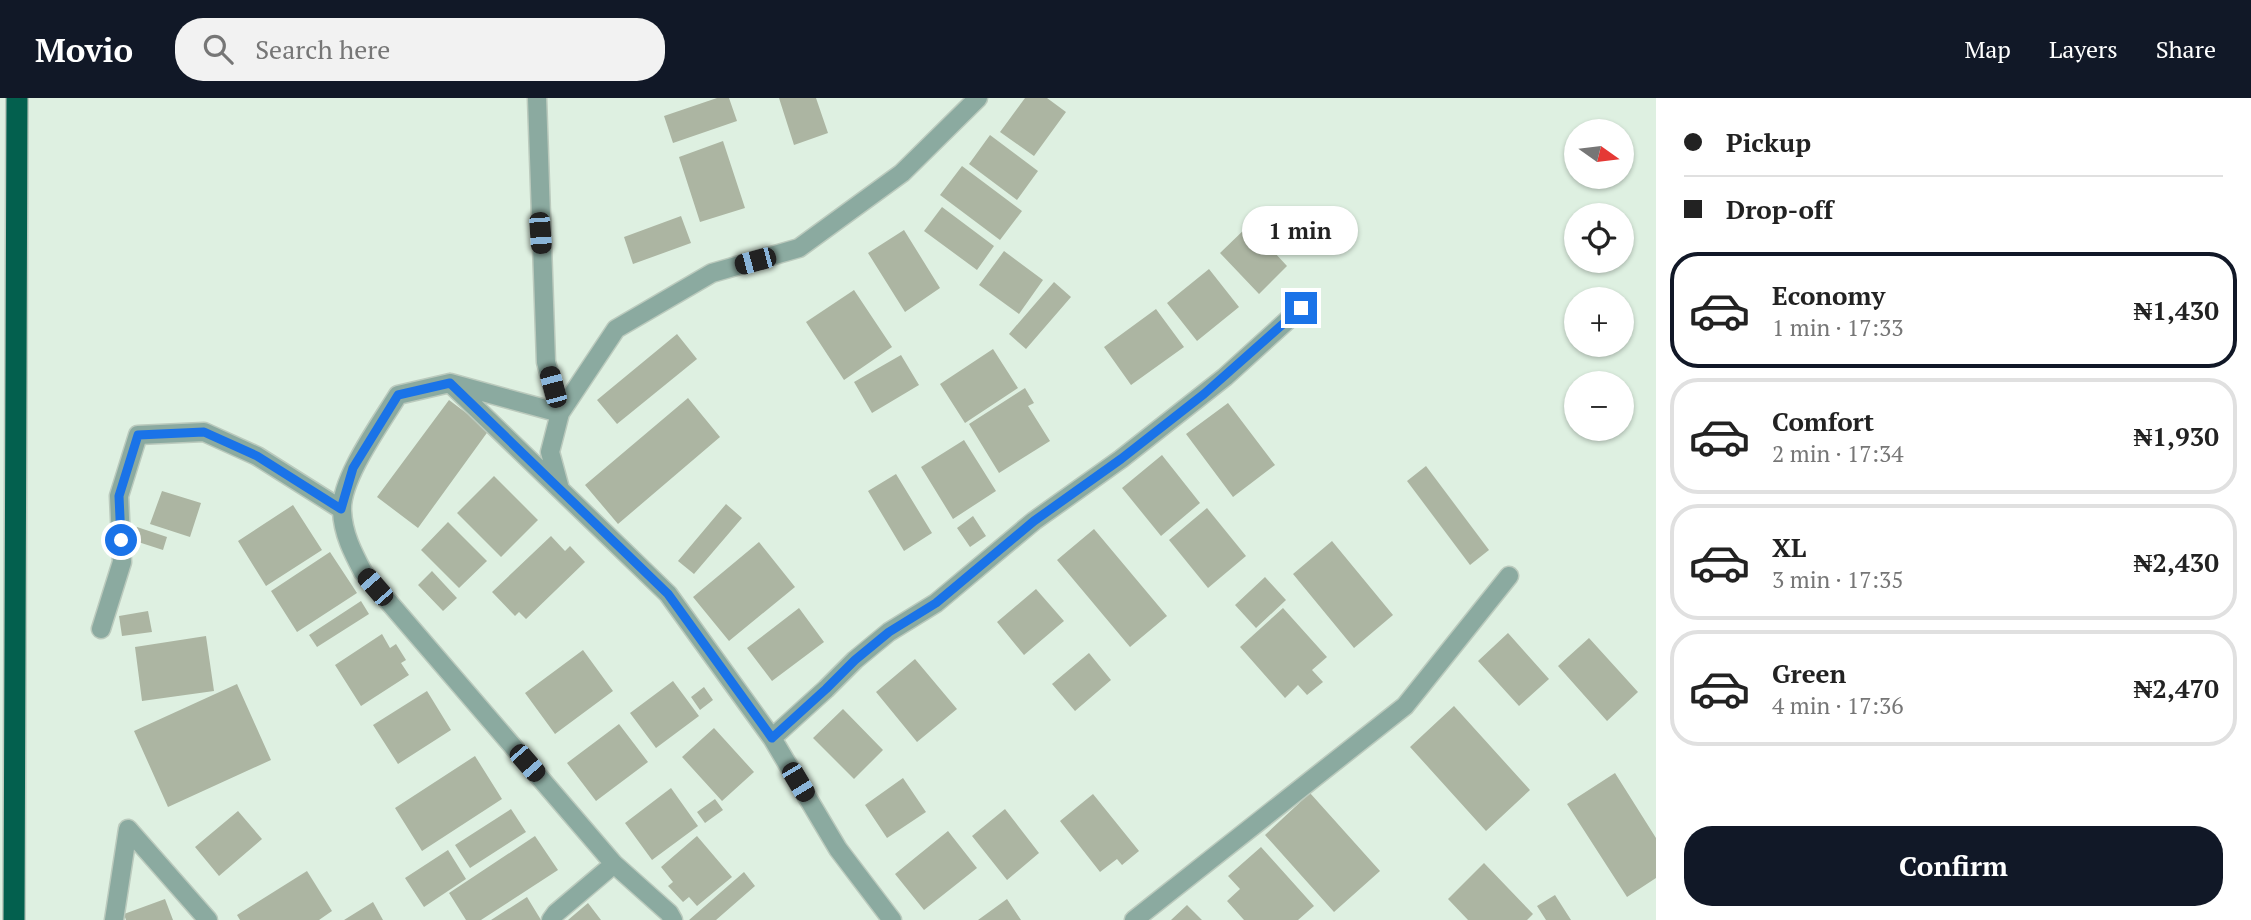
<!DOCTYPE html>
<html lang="en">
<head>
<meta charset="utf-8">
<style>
  body { margin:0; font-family:"PT Serif",serif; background:#f2f2f2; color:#222; height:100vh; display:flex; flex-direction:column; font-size:26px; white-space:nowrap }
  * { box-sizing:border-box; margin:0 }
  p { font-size:23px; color:#767676 }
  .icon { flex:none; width:38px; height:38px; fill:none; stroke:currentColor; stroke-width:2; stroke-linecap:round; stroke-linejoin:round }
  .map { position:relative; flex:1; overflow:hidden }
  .details { display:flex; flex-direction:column; background:#fff; width:595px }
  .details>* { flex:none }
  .hud { display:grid; align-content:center; height:154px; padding:0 28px; background:#fff }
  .needle { width:46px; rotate:104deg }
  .buttons { position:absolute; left:1564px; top:21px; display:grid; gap:14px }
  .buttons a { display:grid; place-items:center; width:70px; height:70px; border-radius:50%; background:#fff; box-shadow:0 2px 5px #0004; font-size:35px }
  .end { position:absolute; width:32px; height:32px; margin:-16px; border:9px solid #1a73e8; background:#fff; box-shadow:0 0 0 4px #fff }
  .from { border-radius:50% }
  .bubble { position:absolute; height:49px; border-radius:24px; background:#fff; box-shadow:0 2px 5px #0004; font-size:23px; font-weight:700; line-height:49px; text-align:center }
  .car { position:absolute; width:21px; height:42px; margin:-21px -10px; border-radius:9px; box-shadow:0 0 5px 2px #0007; background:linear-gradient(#222 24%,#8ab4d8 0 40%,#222 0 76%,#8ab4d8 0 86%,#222 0) }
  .hud b { display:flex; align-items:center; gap:24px; height:66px; font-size:26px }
  .hud b+b { border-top:2px solid #e0e0e0 }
  .hud i { width:18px; height:18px; background:#222 }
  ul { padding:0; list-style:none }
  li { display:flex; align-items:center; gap:21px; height:116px; margin:0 14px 10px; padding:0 14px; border:4px solid #e0e0e0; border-radius:28px }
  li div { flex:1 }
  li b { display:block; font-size:26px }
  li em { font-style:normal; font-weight:700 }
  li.selected { border-color:#111827 }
  li>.icon { width:63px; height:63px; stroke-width:1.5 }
  .action { display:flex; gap:14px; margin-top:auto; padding:14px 28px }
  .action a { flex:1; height:80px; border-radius:28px; background:#111827; color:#fff; font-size:28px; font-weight:700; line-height:80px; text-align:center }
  header { display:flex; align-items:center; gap:42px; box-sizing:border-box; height:98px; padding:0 35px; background:#111827; color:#fff }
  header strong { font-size:33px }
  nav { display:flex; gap:38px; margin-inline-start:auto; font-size:24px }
  .search { width:490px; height:63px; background:#f2f2f2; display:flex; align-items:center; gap:18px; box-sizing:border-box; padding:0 24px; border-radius:28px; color:#767676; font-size:26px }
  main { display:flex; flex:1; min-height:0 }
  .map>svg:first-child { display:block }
</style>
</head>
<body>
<header>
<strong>Movio</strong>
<div class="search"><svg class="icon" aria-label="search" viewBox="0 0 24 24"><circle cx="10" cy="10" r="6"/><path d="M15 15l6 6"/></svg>Search here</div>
<nav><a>Map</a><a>Layers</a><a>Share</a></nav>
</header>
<main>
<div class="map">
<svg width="1656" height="822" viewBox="0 0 1656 822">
  <rect width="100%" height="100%" fill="#def0e1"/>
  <path fill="#acb5a2" d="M717 0H729L737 23 673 45 664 18Z
    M779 0H816L828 35 794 47Z
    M1025 0H1047L1066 14 1034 58 1000 34Z
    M990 37 1038 73 1017 102 969 66Z
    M723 43 745 110 700 124 679 59Z
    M962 68 1022 113 1000 142 940 97Z
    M942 109 994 148 977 172 924 133Z
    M681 118 691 145 633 166 624 139Z
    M1249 127 1287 168 1259 196 1220 155Z
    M904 132 940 190 905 214 868 155Z
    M1004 153 1043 182 1019 216 979 187Z
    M1209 171 1239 209 1197 243 1167 205Z
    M1054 184 1071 199 1026 251 1009 236Z
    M854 192 892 249 844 282 806 224Z
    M1156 211 1184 249 1131 287 1104 249Z
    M677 236 697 261 617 326 597 302Z
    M993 251 1018 290 965 325 940 286Z
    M901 257 919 287 872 315 854 284Z
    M1025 290 1034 305 1028 308 1050 343 999 375 969 326Z
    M688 300 720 339 618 426 585 387Z
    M449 302 489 332 418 430 377 399Z
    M1228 305 1275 367 1233 399 1186 336Z
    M964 342 996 393 953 421 921 369Z
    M1162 357 1200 405 1161 438 1122 390Z
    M1426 368 1489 452 1470 467 1407 383Z
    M896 376 932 435 904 453 868 393Z
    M494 378 538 422 501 459 457 415Z
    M162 393 201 405 190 439 150 426Z
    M726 406 742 420 694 476 678 463Z
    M293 407 322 452 266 488 238 443Z
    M1207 410 1246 458 1208 490 1169 442Z
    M973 418 986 438 970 449 957 430Z
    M448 424 487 463 459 490 421 452Z
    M137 429 167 439 163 452 132 442Z
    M1094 431 1167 518 1130 549 1057 462Z
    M551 438 565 453 570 448 585 464 526 521 519 514 515 518 492 494Z
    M1332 443 1393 517 1354 550 1293 476Z
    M759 444 795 489 729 543 693 499Z
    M330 454 357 495 297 534 271 493Z
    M432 473 457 500 443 513 418 487Z
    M1265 479 1286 502 1256 530 1235 507Z
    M1036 491 1064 523 1024 557 997 524Z
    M361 503 369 516 317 549 309 537Z
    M799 510 824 544 772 583 747 550Z
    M1283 510 1327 559 1312 572 1323 584 1307 597 1298 587 1285 600 1240 549Z
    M148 513 152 534 122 538 119 518Z
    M1508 535 1549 581 1519 608 1478 563Z
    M382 536 390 550 396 546 406 562 401 565 409 577 361 608 335 567Z
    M206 538 214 593 142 603 135 549Z
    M1589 540 1638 594 1607 623 1558 568Z
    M583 552 613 593 555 636 525 595Z
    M1089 555 1111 582 1075 613 1052 586Z
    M915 561 957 611 917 644 876 594Z
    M673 583 699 618 656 650 630 615Z
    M237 586 271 662 168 709 134 633Z
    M704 589 713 602 700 612 691 599Z
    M427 593 451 632 398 666 373 627Z
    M1454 608 1530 692 1486 733 1410 649Z
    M843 611 883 652 854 681 813 640Z
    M619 626 648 664 596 703 567 665Z
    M714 630 754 674 722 703 682 659Z
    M475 658 502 701 422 753 395 710Z
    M1615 675 1656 740V780L1627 799 1567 706Z
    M903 680 926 714 887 740 865 707Z
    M671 690 698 728 652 762 625 725Z
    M1310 695 1380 773 1334 814 1265 737Z
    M1093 696 1139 753 1122 767 1117 761 1100 774 1060 723Z
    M715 701 723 712 705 725 697 714Z
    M511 711 526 734 470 770 455 747Z
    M1005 711 1039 755 1007 782 972 738Z
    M238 713 262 741 219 778 195 749Z
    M948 733 977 770 924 812 895 776Z
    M535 738 558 772 481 822H466L449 795Z
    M697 738 732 779 697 808 689 799 683 804 668 788 673 784 661 769Z
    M1261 749 1314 808 1298 822H1244L1227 803 1240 791 1228 778Z
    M448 752 466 781 424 809 405 780Z
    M1484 765 1533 816 1527 822H1468L1448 801Z
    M307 773 332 813 319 822H240L237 817Z
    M744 774 755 788 716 822H689Z
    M1555 797 1571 822H1546L1537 808Z
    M527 799 541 822H491Z
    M165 801 173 822H126L124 816Z
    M1007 801 1021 822H978Z
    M373 804 383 822H344Z
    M588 805 601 822H568Z
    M1187 807 1202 822H1171Z"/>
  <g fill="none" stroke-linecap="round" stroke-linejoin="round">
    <defs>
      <path id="minor" d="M537 0 546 264 560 315 550 354 560 391
        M450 285 398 297C381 325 340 381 342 413 343 436 353 455 363 474L614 766 669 815 673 822
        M101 531 122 464 119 398 138 337 204 334 257 358 341 411
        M772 640 826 591 855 562 889 534 936 505 1034 423 1121 361 1225 279 1301 210
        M114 822 128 731 208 822
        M551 822 556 815 614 766
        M892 822 838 751 772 640 668 496 450 285 560 315 616 231 712 175 799 150 902 75 978 0
        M1134 822 1405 608 1509 478"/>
      <path id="highway" d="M14 822 17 0"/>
    </defs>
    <use href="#minor" stroke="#bbcabd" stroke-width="21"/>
    <use href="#highway" stroke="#bbcabd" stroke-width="24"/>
    <use href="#minor" stroke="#8baaa0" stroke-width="18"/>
    <use href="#highway" stroke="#03604e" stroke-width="21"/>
  </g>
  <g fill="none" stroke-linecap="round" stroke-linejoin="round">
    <path stroke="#1a73e8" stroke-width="9" d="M121 442 119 398 138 337 204 334 257 358 341 411 353 370 398 297 450 285 668 496 772 640 826 591 855 562 889 534 936 505 1034 423 1121 361 1204 296 1301 210"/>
  </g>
</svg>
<div class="buttons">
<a><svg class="needle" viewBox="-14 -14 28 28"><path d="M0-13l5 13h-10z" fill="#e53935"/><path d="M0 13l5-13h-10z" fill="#767676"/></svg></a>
<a><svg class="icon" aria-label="locate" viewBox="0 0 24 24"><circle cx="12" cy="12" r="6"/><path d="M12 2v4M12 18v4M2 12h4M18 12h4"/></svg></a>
<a>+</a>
<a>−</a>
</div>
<i class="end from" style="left:121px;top:442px"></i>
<i class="end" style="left:1301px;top:210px"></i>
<div class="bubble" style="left:1242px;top:108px;width:116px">1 min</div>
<i class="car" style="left:540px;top:135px;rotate:176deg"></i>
<i class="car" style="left:755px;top:163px;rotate:255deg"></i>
<i class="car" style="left:553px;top:289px;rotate:345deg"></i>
<i class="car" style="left:375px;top:489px;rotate:319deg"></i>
<i class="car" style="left:527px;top:665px;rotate:139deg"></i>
<i class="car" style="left:798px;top:684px;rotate:149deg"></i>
</div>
<section class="details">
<div class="hud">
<b><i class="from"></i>Pickup</b>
<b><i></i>Drop-off</b>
</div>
<ul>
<li class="selected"><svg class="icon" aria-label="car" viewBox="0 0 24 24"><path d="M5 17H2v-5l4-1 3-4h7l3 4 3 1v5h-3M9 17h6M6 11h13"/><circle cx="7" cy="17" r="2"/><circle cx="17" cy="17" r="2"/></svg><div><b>Economy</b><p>1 min · 17:33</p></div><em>₦1,430</em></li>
<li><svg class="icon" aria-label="car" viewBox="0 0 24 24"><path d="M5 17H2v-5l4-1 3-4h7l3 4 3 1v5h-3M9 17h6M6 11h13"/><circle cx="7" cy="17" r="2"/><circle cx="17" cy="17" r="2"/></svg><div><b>Comfort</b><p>2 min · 17:34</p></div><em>₦1,930</em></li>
<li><svg class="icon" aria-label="car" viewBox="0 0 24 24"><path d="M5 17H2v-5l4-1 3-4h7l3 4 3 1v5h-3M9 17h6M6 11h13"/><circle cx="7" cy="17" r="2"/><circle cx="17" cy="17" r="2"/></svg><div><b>XL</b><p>3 min · 17:35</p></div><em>₦2,430</em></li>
<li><svg class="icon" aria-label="car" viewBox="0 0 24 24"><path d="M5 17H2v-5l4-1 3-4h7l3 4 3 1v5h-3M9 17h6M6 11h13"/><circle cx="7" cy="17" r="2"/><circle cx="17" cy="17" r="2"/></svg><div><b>Green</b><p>4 min · 17:36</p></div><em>₦2,470</em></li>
</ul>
<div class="action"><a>Confirm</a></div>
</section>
</main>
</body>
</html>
